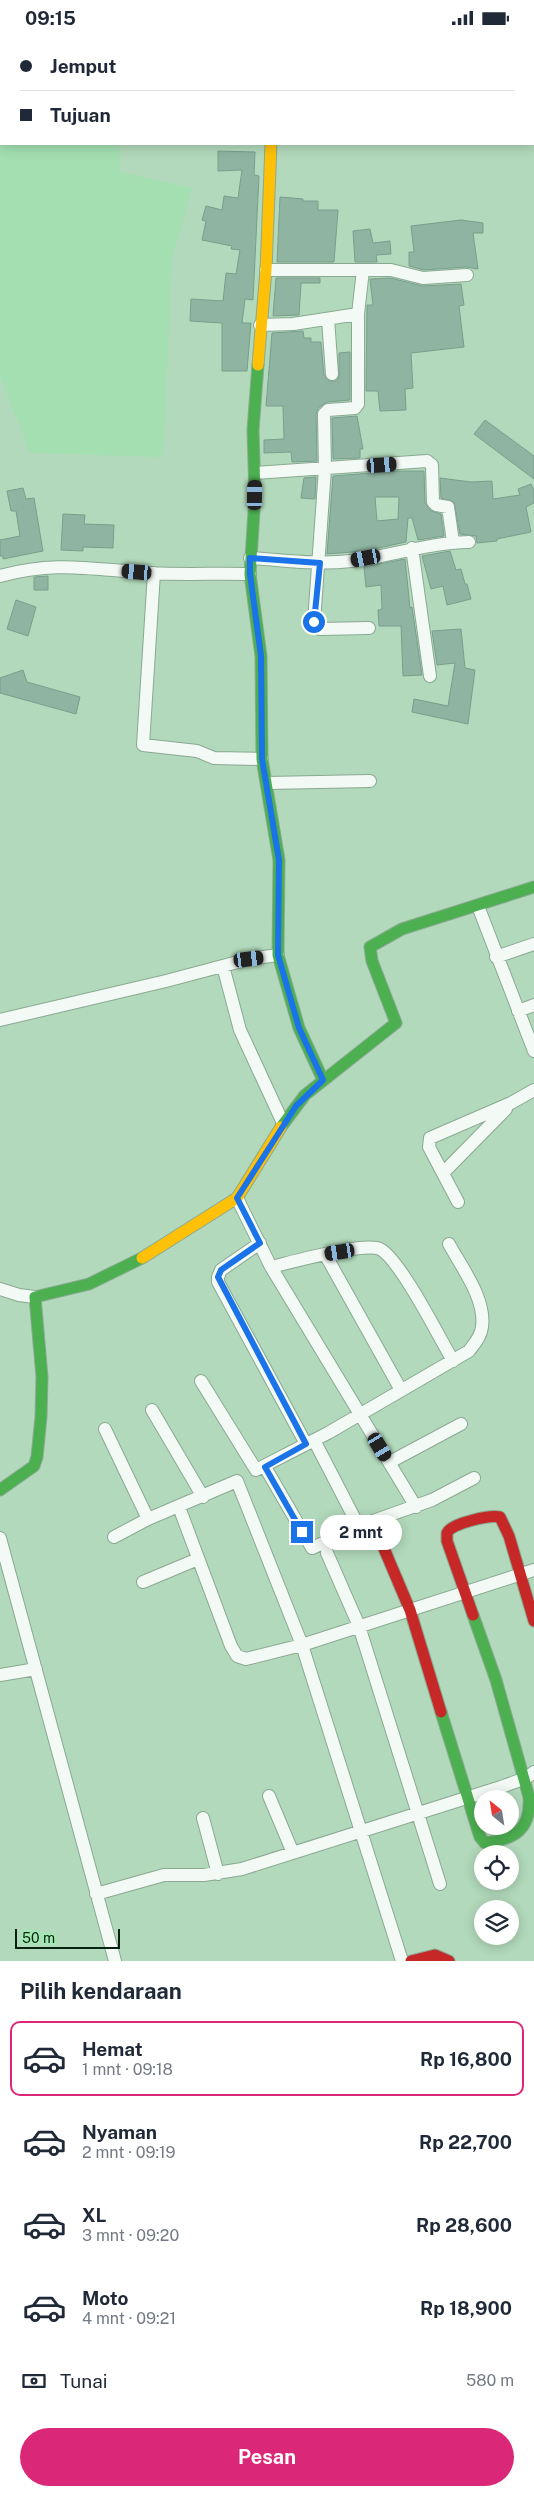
<!DOCTYPE html>
<html lang="id">
<head>
<meta charset="utf-8">
<style>
  body { margin:0; font-family:"Public Sans",sans-serif; background:#f6f6f7; color:#1f2937; height:100vh; display:flex; flex-direction:column; font-size:19px; white-space:nowrap }
  * { box-sizing:border-box; margin:0 }
  p { font-size:16px; color:#747a83 }
  .icon { flex:none; width:28px; height:28px; fill:none; stroke:currentColor; stroke-width:2; stroke-linecap:round; stroke-linejoin:round }
  .map { position:relative; height:1926px; overflow:hidden }
  .side { display:flex; flex-direction:column; background:#fff; flex:1 }
  .side>* { flex:none }
  .top-card { position:absolute; left:0px; top:0px; width:535px; height:110px; box-shadow:0 2px 12px #0003; display:grid; align-content:center; height:110px; padding:0 20px; background:#fff }
  .needle { width:32px; rotate:330deg }
  .tools { position:absolute; left:474px; top:1755px; display:grid; gap:10px }
  .tools a { display:grid; place-items:center; width:45px; height:45px; border-radius:50%; background:#fff; box-shadow:0 2px 12px #0003; font-size:25px }
  .scale { position:absolute; left:15px; bottom:12px; width:105px; box-sizing:border-box; padding-left:5px; border:2px solid #06230f; border-top:0; font-size:14px; line-height:18px; white-space:nowrap; color:#06230f; -webkit-text-stroke:4px #a2e9b3; paint-order:stroke }
  .end { position:absolute; width:22px; height:22px; margin:-11px; border:6px solid #1a73e8; background:#fff; box-shadow:0 0 0 2px #fff }
  .from { border-radius:50% }
  .bubble { position:absolute; height:35px; border-radius:18px; background:#fff; box-shadow:0 2px 12px #0003; font-size:16px; font-weight:700; line-height:35px; text-align:center }
  .car { position:absolute; width:15px; height:30px; margin:-15px -8px; border-radius:6px; box-shadow:0 0 4px 1px #0007; background:linear-gradient(#222 24%,#8ab4d8 0 40%,#222 0 76%,#8ab4d8 0 86%,#222 0) }
  .top-card b { display:flex; align-items:center; gap:18px; height:48px; font-size:19px }
  .top-card b+b { border-top:1px solid #e0e1e3 }
  .top-card i { width:12px; height:12px; background:#1f2937 }
  ul { padding:0; list-style:none }
  li { display:flex; align-items:center; gap:15px; height:75px; margin:0 10px 8px; padding:0 10px; border:2px solid transparent; border-radius:10px }
  li div { flex:1 }
  li b { display:block; font-size:19px }
  li em { font-style:normal; font-weight:700 }
  li.selected { border-color:#db2777 }
  li>.icon { width:45px; height:45px; stroke-width:1.5 }
  h2 { padding:0 20px; font-size:22px; line-height:60px }
  .pay { display:flex; align-items:center; gap:12px; height:55px; padding:0 20px; font-size:19px }
  .pay p { margin-inline-start:auto }
  .cta { display:flex; gap:10px; margin-top:auto; padding:10px 20px }
  .cta a { flex:1; height:58px; border-radius:30px; background:#db2777; color:#fff; font-size:20px; font-weight:700; line-height:58px; text-align:center }
  .status { display:flex; justify-content:space-between; align-items:center; height:35px; padding:0 25px; background:#fff; direction:ltr }
  .status svg { height:14px; fill:currentColor }
  .map>svg:first-child { display:block }
</style>
</head>
<body>
<div class="status"><b>09:15</b><svg viewBox="0 0 49 12"><path d="M0 12V9h3v3zM5 12V6h3v6zM10 12V3h3v9zM15 12V0h3v12zM26 1h20v11H26zM47 4h2v5h-2z"/></svg></div>
<div class="map">
<svg width="534" height="1926" viewBox="0 0 534 1926">
  <rect width="100%" height="100%" fill="#b2d9bb"/>
  <path fill="#a3dfb1" d="M0 0H203L1 1V109H119L120 137 192 153 172 224 163 422 30 418 0 341Z"/>
  <path fill="#8fb4a1" stroke="#799f8c" fill-rule="evenodd" d="M218 116 255 117 254 140 259 141 253 265 245 264 242 288H251L247 336H222V288L190 286 191 264 223 266 226 238 236 239 240 215 231 214 232 211 202 205 206 186 202 185 206 171 222 175 224 161 238 163 242 135 218 136Z
    M280 162 303 164V166H318V175H338L334 227H277Z
    M461 185 483 188V198H473L478 234 466 232 424 235 409 231V217H414L411 191Z
    M370 194 373 208 390 206 391 219 376 220 377 227H355L353 196Z
    M276 243H320V248H301L299 280 273 281Z
    M390 243 423 251 461 249 464 270 459 271 464 312 411 318 413 353 405 354 406 375 380 376 378 356H366L367 272V270H373L370 244Z
    M303 296 304 303H311V307H321L324 340 329 346H336L339 342V318L350 317V365L327 367 318 373 316 379 317 426 292 427 291 417 264 418V405L284 404 283 371H266L272 298Z
    M357 381 363 414H360V423L333 424 332 383Z
    M485 385 534 421V444L474 399Z
    M397 436H424L425 468 431 476 441 479 444 501 418 505 412 483H408L406 507 365 516 327 519 333 441ZM375 462H399L398 484 377 486Z
    M316 442 315 464 301 463 304 443Z
    M440 443 471 447 492 446 493 464 520 460 518 454 531 449 534 455V468L526 472 531 497 497 504V506L477 508 476 501 460 499 454 467 441 463Z
    M23 453 26 464 34 463 43 516 3 524V521H0V505L20 501 16 476H11L7 456Z
    M63 479 85 480 84 489 114 490 113 513 83 512V516L61 515Z
    M450 516 456 535 461 534 465 549H467L471 564 447 570 443 551 431 554 422 521Z
    M405 524 410 573 412 572 422 640 403 641 401 591H379L378 575 382 574 381 550 366 552 364 532Z
    M48 541V555H34V542Z
    M16 565 36 572 28 601 7 594Z
    M461 594 465 633 475 635 468 689 412 677 414 664 448 671 455 628 437 630 432 596Z
    M23 635 27 647 80 662 76 679 0 658V643Z"/>
  <g fill="none" stroke-linecap="round" stroke-linejoin="round">
    <defs>
      <path id="street" d="M267 0V1
        M266 235H363
        M328 284 332 339
        M260 290 293 289 358 279
        M255 438 427 426 432 430 433 467 436 470 448 472 453 507
        M412 513 430 641
        M250 523C284 525 317 530 351 526 392 521 426 508 469 507
        M154 538 143 710 197 716 214 723 262 724
        M0 541C57 525 94 535 151 538 184 540 217 538 250 539
        M369 593 320 594 315 592 314 587 325 434 324 379 328 375 355 373 358 369V279L363 235H391L423 243 467 240
        M267 748 370 746
        M478 871 534 1016
        M496 922 534 909
        M223 931 240 995 283 1088
        M518 976 534 970
        M0 985 166 946 249 924 278 920
        M443 1138 506 1074
        M237 1163 271 1232 416 1472
        M458 1167 429 1112 430 1103 511 1068 534 1055
        M260 1208 221 1235 218 1242V1247L306 1409
        M325 1219 401 1355
        M271 1232C292 1227 363 1207 380 1214 400 1224 440 1304 453 1326
        M0 1254 19 1260 35 1262
        M201 1346 256 1435 328 1398 469 1316C474 1309 481 1302 482 1292 486 1264 462 1233 449 1209
        M152 1375 203 1462
        M105 1394 148 1484
        M314 1405 359 1492
        M390 1427 461 1389
        M265 1432 312 1513 373 1486 432 1465 474 1443
        M179 1472 231 1611 237 1621 246 1624 302 1610 534 1535
        M114 1502 148 1484 237 1446 302 1610 402 1926
        M0 1503 115 1926
        M327 1518 359 1591 440 1849
        M143 1547 198 1524
        M0 1640 36 1634
        M269 1761 293 1818
        M203 1783 218 1839
        M96 1859 164 1840H204L242 1834 501 1752 526 1743 534 1737"/>
      <path id="fast" d="M258 330 253 395 255 460 250 539 261 621 262 724 279 825 278 920 299 993 323 1045
        M281 1092 305 1060 396 988 372 926 370 912 402 894 534 852
        M0 1455 34 1431 37 1422 41 1382 42 1342 35 1262 89 1249 142 1223
        M441 1677 480 1802 485 1808C516 1804 531 1794 529 1762L496 1645 473 1580"/>
      <path id="slow" d="M258 330 266 235 271 109
        M142 1223 237 1163 281 1092"/>
      <path id="jam" d="M377 1497 410 1575 441 1677
        M473 1580 447 1506C447 1505 447 1498 447 1498 451 1488 490 1480 500 1482L509 1501 534 1586
        M411 1926 435 1920 449 1926"/>
    </defs>
    <use href="#street" stroke="#8aa992" stroke-width="14"/>
    <use href="#fast" stroke="#8aa992" stroke-width="13"/>
    <use href="#slow" stroke="#8aa992" stroke-width="13"/>
    <use href="#jam" stroke="#8aa992" stroke-width="13"/>
    <use href="#street" stroke="#f3f9f5" stroke-width="12"/>
    <use href="#fast" stroke="#4caf50" stroke-width="11"/>
    <use href="#slow" stroke="#ffc107" stroke-width="11"/>
    <use href="#jam" stroke="#c62828" stroke-width="11"/>
  </g>
  <g fill="none" stroke-linecap="round" stroke-linejoin="round">
    <path stroke="#1a73e8" stroke-width="6" d="M302 1497 265 1432 306 1409 218 1242 221 1235 260 1208 237 1163 296 1071 323 1045 299 993 278 920 279 825 262 724 261 621 250 539V523L320 528 314 587"/>
  </g>
</svg>
<div class="tools">
<a><svg class="needle" viewBox="-14 -14 28 28"><path d="M0-13l5 13h-10z" fill="#e53935"/><path d="M0 13l5-13h-10z" fill="#747a83"/></svg></a>
<a><svg class="icon" aria-label="locate" viewBox="0 0 24 24"><circle cx="12" cy="12" r="6"/><path d="M12 2v4M12 18v4M2 12h4M18 12h4"/></svg></a>
<a><svg class="icon" aria-label="layers" viewBox="0 0 24 24"><path d="M12 4l9 5-9 5-9-5zM3 14l9 5 9-5"/></svg></a>
</div>
<div class="scale">50 m</div>
<i class="end from" style="left:314px;top:587px"></i>
<i class="end" style="left:302px;top:1497px"></i>
<div class="bubble" style="left:320px;top:1480px;width:82px">2 mnt</div>
<i class="car" style="left:382px;top:430px;rotate:86deg"></i>
<i class="car" style="left:255px;top:460px;rotate:1deg"></i>
<i class="car" style="left:366px;top:523px;rotate:259deg"></i>
<i class="car" style="left:137px;top:537px;rotate:275deg"></i>
<i class="car" style="left:249px;top:924px;rotate:83deg"></i>
<i class="car" style="left:340px;top:1217px;rotate:261deg"></i>
<i class="car" style="left:380px;top:1412px;rotate:149deg"></i>
<div class="top-card">
<b><i class="from"></i>Jemput</b>
<b><i></i>Tujuan</b>
</div>
</div>
<section class="side">
<h2>Pilih kendaraan</h2>
<ul>
<li class="selected"><svg class="icon" aria-label="car" viewBox="0 0 24 24"><path d="M5 17H2v-5l4-1 3-4h7l3 4 3 1v5h-3M9 17h6M6 11h13"/><circle cx="7" cy="17" r="2"/><circle cx="17" cy="17" r="2"/></svg><div><b>Hemat</b><p>1 mnt · 09:18</p></div><em>Rp 16,800</em></li>
<li><svg class="icon" aria-label="car" viewBox="0 0 24 24"><path d="M5 17H2v-5l4-1 3-4h7l3 4 3 1v5h-3M9 17h6M6 11h13"/><circle cx="7" cy="17" r="2"/><circle cx="17" cy="17" r="2"/></svg><div><b>Nyaman</b><p>2 mnt · 09:19</p></div><em>Rp 22,700</em></li>
<li><svg class="icon" aria-label="car" viewBox="0 0 24 24"><path d="M5 17H2v-5l4-1 3-4h7l3 4 3 1v5h-3M9 17h6M6 11h13"/><circle cx="7" cy="17" r="2"/><circle cx="17" cy="17" r="2"/></svg><div><b>XL</b><p>3 mnt · 09:20</p></div><em>Rp 28,600</em></li>
<li><svg class="icon" aria-label="car" viewBox="0 0 24 24"><path d="M5 17H2v-5l4-1 3-4h7l3 4 3 1v5h-3M9 17h6M6 11h13"/><circle cx="7" cy="17" r="2"/><circle cx="17" cy="17" r="2"/></svg><div><b>Moto</b><p>4 mnt · 09:21</p></div><em>Rp 18,900</em></li>
</ul>
<div class="pay"><svg class="icon" aria-label="cash" viewBox="0 0 24 24"><path d="M3 7h18v10H3z"/><circle cx="12" cy="12" r="2"/></svg>Tunai<p>580 m</p></div>
<div class="cta"><a>Pesan</a></div>
</section>
</body>
</html>
